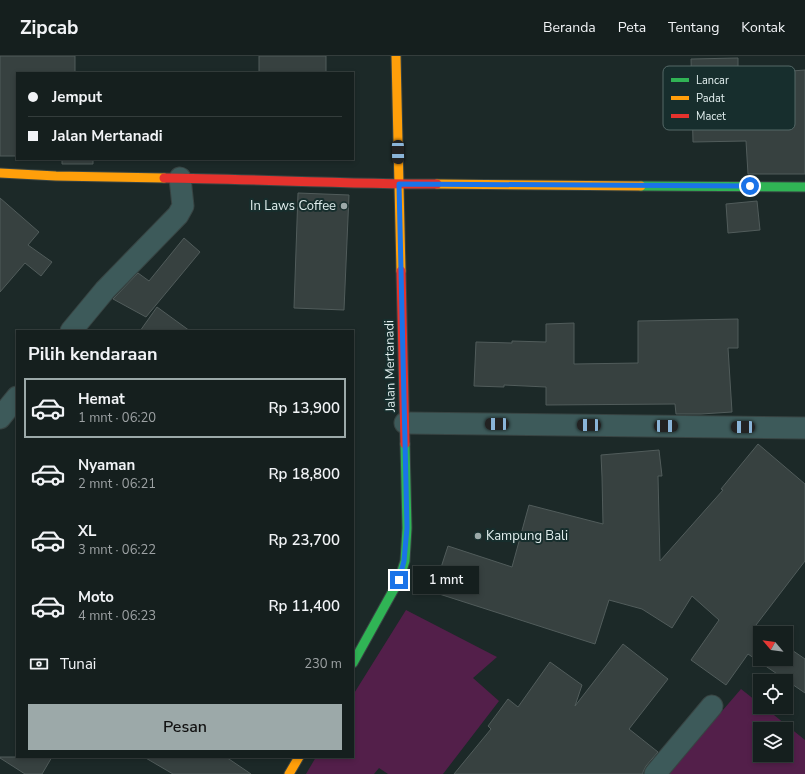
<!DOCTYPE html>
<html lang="id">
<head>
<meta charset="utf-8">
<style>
  body { margin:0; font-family:"Nunito Sans",sans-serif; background:#1e2727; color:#f1f3f6; height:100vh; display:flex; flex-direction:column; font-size:15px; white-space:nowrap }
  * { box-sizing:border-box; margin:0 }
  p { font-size:13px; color:#9da2a4 }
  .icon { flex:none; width:22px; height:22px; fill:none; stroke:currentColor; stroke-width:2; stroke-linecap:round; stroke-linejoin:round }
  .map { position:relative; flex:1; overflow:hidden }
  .drawer { position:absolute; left:16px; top:274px; width:338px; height:428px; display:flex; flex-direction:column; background:#151f1e; border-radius:0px; box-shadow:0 2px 6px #0003,0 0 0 1px #343d3c }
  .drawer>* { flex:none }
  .hud { position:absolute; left:16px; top:16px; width:338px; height:88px; border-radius:0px; box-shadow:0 2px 6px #0003,0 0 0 1px #343d3c; display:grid; align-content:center; height:88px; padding:0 12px; background:#151f1e }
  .needle { width:26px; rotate:299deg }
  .fabs { position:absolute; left:753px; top:570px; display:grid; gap:8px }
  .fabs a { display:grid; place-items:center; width:40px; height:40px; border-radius:0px; background:#151f1e; box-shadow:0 2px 6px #0003,0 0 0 1px #343d3c; font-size:20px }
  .end { position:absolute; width:18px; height:18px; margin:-9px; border:5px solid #1a73e8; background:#fff; box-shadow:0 0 0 2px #fff }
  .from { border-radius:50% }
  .bubble { position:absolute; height:28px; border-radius:0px; background:#151f1e; box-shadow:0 2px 6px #0003,0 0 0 1px #343d3c; font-size:13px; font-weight:600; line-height:28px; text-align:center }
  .car { position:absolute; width:12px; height:24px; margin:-12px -6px; border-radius:5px; box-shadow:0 0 3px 1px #0007; background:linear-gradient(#222 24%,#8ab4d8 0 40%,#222 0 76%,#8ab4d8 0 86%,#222 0) }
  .hud b { display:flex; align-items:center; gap:14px; height:38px; font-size:15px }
  .hud b+b { border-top:1px solid #343d3c }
  .hud i { width:10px; height:10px; background:#f1f3f6 }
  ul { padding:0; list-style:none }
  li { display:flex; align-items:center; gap:12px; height:60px; margin:0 8px 6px; padding:0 4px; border:2px solid transparent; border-radius:0px }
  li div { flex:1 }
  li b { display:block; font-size:15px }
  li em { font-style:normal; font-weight:600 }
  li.active { border-color:#9ca9a9 }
  li>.icon { width:36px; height:36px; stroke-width:1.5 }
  h2 { padding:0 12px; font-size:18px; line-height:48px }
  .pay { display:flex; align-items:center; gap:10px; height:44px; padding:0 12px; font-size:15px }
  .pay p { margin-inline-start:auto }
  .action { display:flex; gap:8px; margin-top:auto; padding:8px 12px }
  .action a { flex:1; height:46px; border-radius:0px; background:#9ca9a9; color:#111; font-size:16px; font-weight:600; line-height:46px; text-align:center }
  header { display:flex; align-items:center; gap:24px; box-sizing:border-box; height:56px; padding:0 20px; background:#151f1e; border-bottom:1px solid #343d3c }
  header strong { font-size:19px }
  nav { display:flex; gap:22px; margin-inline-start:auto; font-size:14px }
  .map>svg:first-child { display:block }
</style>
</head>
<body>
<header>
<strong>Zipcab</strong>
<nav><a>Beranda</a><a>Peta</a><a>Tentang</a><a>Kontak</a></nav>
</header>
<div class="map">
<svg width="805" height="718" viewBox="0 0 805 718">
  <rect width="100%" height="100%" fill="#1c2928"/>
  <path fill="#531f4a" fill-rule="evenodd" d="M406 554 497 601 473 622 499 645 443 718H388L379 712 374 718H306L316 701H353V639Z
    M741 633 760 648V651H764L805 684V718H668ZM760 673H786V699H760Z"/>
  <path fill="#374140" stroke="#515c5b" d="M0 0H75V17H17V100H0Z
    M259 0H326V17H259Z
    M738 2V19L805 14V118H748L746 85 693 86 691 3Z
    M62 103H93V108H62Z
    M298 137 349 139 344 254 294 252Z
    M0 142 39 176 28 189 52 206 41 220 25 207 0 236Z
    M757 145 760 174 728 177 726 148Z
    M184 182 200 196 146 261 113 243 138 217 149 225Z
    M157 251 190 275H140Z
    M738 263V292H728L732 356 701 358H676L675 348 546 349V331L504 329V331L474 330 476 286 512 287V285L546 286V268L574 267V308L638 307V265Z
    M758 388 805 428V505L756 569 768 577H760V603H786V590L805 603V637L748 598 726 629 691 604 719 564 692 540 672 572 642 553 609 544 595 588 433 536 448 490 512 511 529 449 603 468 602 421 601 399 659 394 662 420H658L660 505 723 434 721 433Z
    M623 588 668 623 629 673 658 696 646 710 643 716V718H454L491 673 488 670 508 643 518 651 550 606 582 629 575 650Z
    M0 701H52L42 718H25L0 702Z
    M144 701H226L251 718H173Z"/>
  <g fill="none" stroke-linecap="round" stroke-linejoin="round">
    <defs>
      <path id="street" d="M71 275 105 234 178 159 183 150 180 122
        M0 362 17 341
        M405 367 805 372
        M655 718 712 650"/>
      <path id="fast" d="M641 130 805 131
        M353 607 399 524 405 505 407 472 405 388"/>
      <path id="slow" d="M396 0 401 215
        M0 117 56 120 164 122
        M437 128 641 130
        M289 718 299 701"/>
      <path id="jam" d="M164 122C255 123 346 128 437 128
        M401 215 405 388"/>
    </defs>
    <use href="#street" stroke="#384443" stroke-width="23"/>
    <use href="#fast" stroke="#384443" stroke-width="11"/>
    <use href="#slow" stroke="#384443" stroke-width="11"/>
    <use href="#jam" stroke="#384443" stroke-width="11"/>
    <use href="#street" stroke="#3d5a5a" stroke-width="21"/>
    <use href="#fast" stroke="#30b455" stroke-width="9"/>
    <use href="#slow" stroke="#ff9f0a" stroke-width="9"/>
    <use href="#jam" stroke="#e5322d" stroke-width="9"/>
  </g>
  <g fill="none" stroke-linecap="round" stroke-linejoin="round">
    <path stroke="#1a73e8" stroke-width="5" d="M399 524 404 505 407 472 399 128 750 130"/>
  </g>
  <g fill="#9ca9a9" stroke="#172e2d" stroke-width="1.5">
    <circle cx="344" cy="150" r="4"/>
    <circle cx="478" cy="480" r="4"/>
  </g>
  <g text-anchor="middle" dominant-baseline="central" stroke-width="4" stroke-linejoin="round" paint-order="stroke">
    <g font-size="13" fill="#e1eeee" stroke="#172e2d" text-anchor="end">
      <text x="336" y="150">In Laws Coffee</text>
      <text x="486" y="480" text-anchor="start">Kampung Bali</text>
    </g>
    <g font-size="13" fill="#e1eeee" stroke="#172e2d">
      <text transform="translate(390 310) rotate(-91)">Jalan Mertanadi</text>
    </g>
  </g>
  <rect x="663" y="10" width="132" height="64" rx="6" fill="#172e2d" stroke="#546867" stroke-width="1"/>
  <rect x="671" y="22" width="18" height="4" fill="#30b455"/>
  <rect x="671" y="40" width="18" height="4" fill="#ff9f0a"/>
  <rect x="671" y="58" width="18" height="4" fill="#e5322d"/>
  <g font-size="11" fill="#e1eeee">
    <text x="696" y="28">Lancar</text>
    <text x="696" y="46">Padat</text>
    <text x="696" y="64">Macet</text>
  </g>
</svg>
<div class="fabs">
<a><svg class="needle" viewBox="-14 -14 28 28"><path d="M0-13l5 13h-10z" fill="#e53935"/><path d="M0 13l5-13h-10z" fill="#9da2a4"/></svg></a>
<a><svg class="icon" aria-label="locate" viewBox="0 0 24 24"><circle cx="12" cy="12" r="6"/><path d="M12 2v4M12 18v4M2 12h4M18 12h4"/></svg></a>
<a><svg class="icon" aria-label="layers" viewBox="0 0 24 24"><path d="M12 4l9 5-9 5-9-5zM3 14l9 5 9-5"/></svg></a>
</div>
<i class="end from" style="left:750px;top:130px"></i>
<i class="end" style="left:399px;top:524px"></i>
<div class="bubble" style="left:413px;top:510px;width:66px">1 mnt</div>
<i class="car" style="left:398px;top:96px;rotate:179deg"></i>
<i class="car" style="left:497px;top:368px;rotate:271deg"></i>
<i class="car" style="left:589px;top:369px;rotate:271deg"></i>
<i class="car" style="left:666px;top:370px;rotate:90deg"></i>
<i class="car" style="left:743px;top:371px;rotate:271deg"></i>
<div class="hud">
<b><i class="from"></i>Jemput</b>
<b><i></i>Jalan Mertanadi</b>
</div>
<section class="drawer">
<h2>Pilih kendaraan</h2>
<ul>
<li class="active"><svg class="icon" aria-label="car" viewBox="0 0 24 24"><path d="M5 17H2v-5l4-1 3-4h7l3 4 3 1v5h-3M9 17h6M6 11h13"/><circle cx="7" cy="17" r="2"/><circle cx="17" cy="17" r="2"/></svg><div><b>Hemat</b><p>1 mnt · 06:20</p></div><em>Rp 13,900</em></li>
<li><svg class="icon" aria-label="car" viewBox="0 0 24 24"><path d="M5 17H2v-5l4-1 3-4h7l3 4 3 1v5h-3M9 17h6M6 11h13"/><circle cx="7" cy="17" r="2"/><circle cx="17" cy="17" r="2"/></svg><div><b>Nyaman</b><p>2 mnt · 06:21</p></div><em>Rp 18,800</em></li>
<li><svg class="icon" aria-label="car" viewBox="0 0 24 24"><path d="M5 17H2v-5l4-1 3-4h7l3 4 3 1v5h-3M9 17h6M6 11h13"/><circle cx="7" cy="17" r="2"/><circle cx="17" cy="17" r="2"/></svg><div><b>XL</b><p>3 mnt · 06:22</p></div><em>Rp 23,700</em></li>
<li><svg class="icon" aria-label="car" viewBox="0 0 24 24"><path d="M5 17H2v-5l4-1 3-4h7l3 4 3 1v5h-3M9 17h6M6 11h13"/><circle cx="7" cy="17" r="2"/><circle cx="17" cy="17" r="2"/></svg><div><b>Moto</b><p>4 mnt · 06:23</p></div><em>Rp 11,400</em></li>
</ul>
<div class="pay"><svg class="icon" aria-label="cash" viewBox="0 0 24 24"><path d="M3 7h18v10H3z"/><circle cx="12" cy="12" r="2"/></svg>Tunai<p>230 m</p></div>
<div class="action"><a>Pesan</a></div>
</section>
</div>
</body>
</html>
